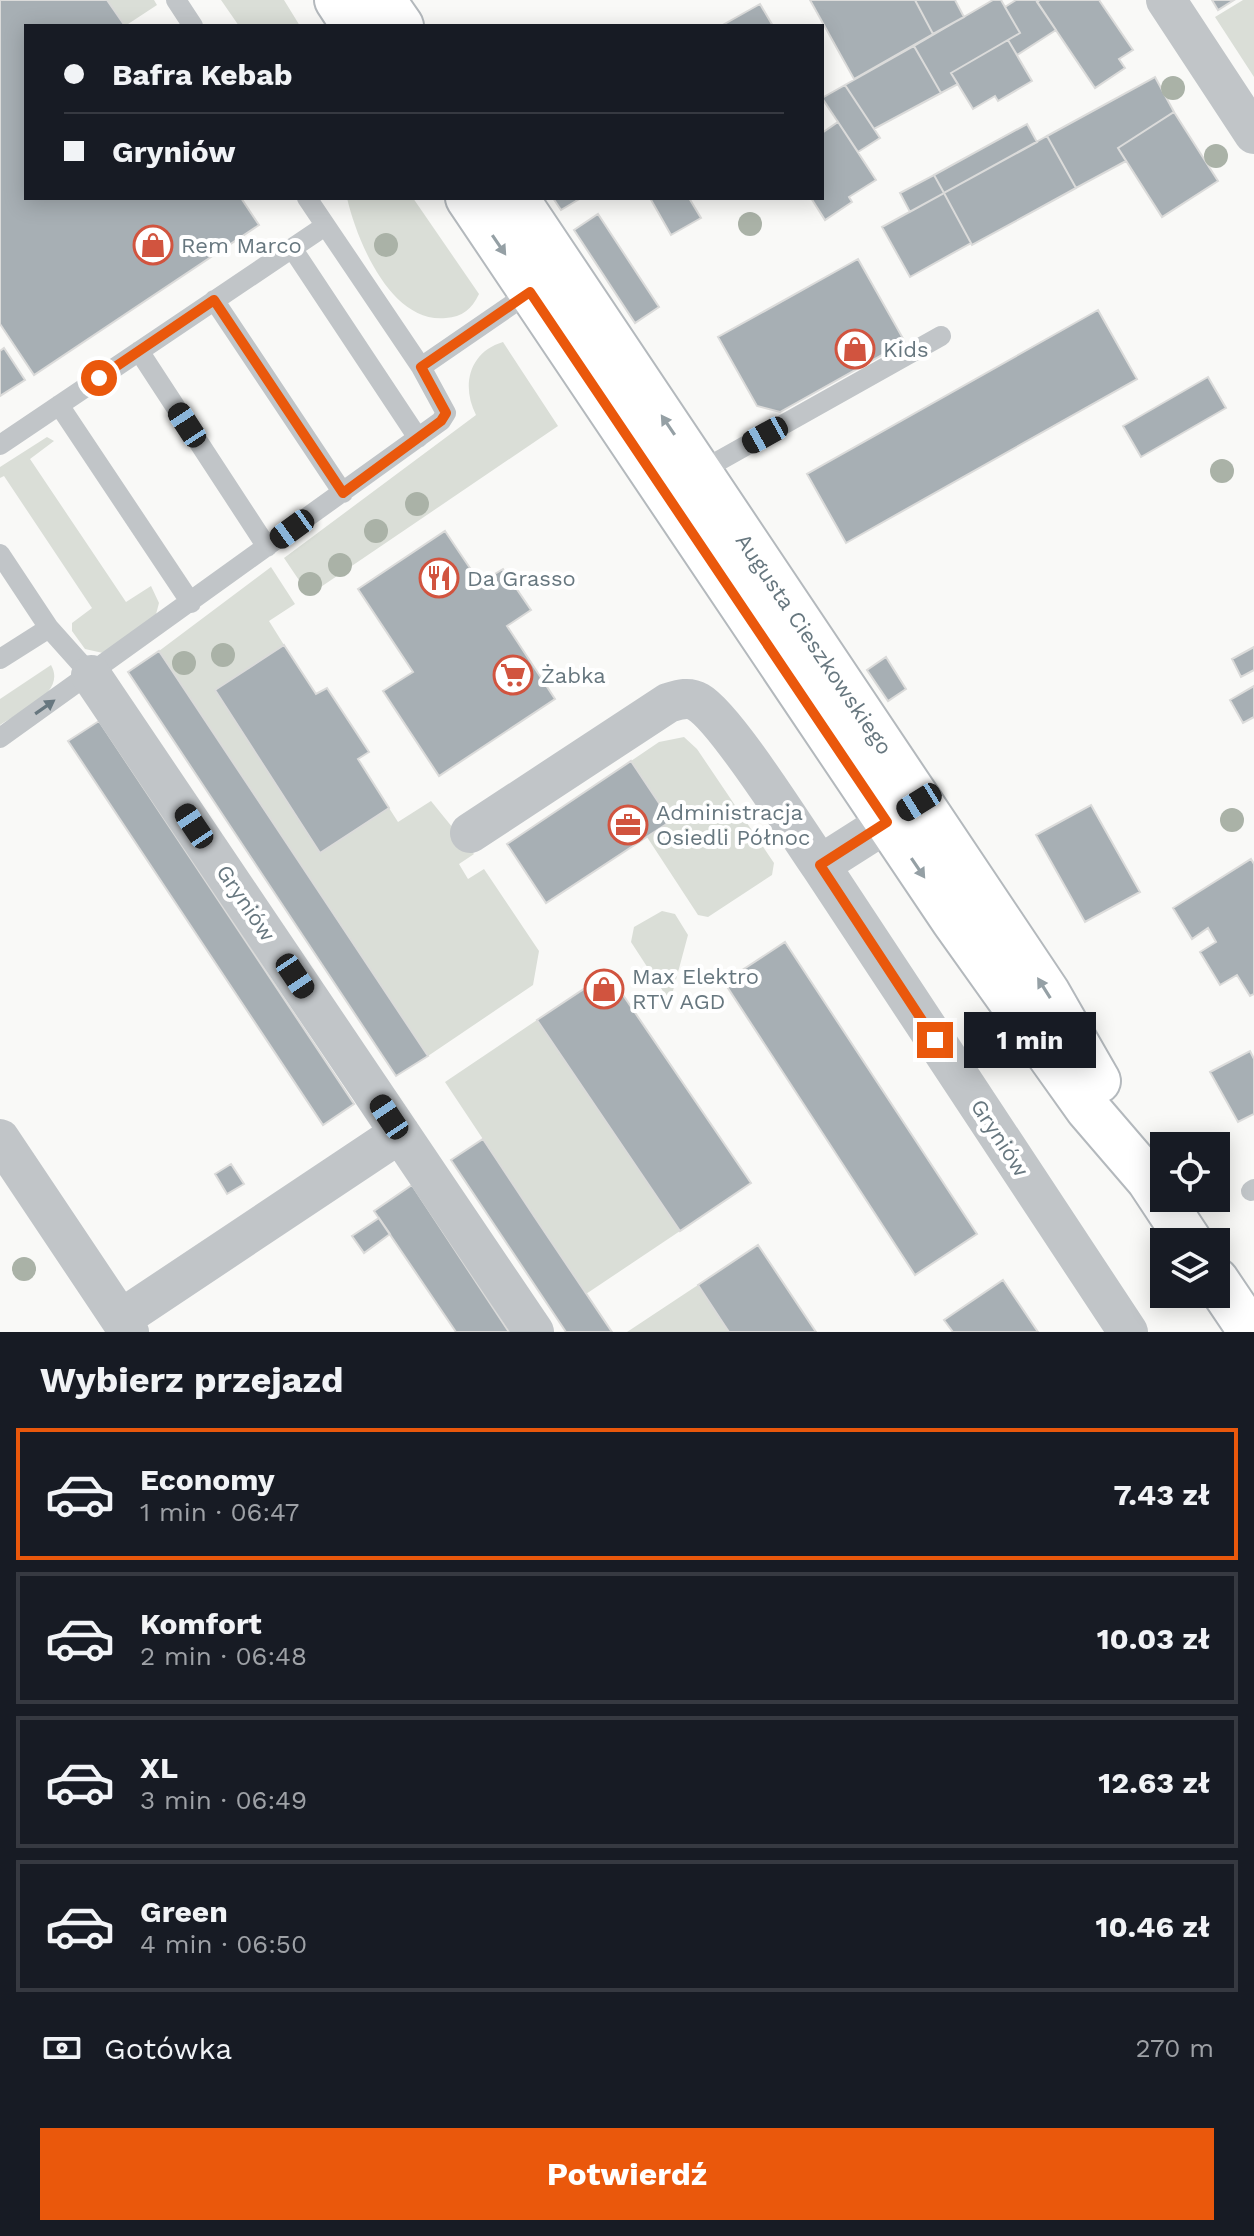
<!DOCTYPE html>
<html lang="pl">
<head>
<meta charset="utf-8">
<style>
  body { margin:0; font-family:"Work Sans",sans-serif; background:#242831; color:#f1f3f6; height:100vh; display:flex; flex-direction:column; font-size:30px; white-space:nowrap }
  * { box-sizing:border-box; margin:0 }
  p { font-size:26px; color:#9ea1a6 }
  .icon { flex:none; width:44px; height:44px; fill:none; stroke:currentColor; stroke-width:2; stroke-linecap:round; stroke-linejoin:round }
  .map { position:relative; height:1332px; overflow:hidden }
  .side { display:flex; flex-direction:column; background:#171b24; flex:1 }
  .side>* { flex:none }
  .hud { position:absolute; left:24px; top:24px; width:800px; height:176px; border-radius:0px; box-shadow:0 4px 20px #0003; display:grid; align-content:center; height:176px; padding:0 40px; background:#171b24 }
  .controls { position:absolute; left:1150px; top:1132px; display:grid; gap:16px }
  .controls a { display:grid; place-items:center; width:80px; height:80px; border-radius:0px; background:#171b24; box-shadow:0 4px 20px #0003; font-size:40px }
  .end { position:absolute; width:36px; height:36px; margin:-18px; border:10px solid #ea580c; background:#fff; box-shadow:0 0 0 4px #fff }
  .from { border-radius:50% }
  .bubble { position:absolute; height:56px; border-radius:0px; background:#171b24; box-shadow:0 4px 20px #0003; font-size:26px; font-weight:700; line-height:56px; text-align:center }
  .car { position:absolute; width:24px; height:48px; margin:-24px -12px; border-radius:10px; box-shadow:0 0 6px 2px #0007; background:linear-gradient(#222 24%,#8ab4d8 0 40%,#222 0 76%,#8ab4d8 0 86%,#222 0) }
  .hud b { display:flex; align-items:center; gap:28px; height:76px; font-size:30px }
  .hud b+b { border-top:2px solid #363941 }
  .hud i { width:20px; height:20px; background:#f1f3f6 }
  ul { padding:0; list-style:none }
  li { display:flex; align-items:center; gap:24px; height:132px; margin:0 16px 12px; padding:0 24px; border:4px solid #363941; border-radius:0px }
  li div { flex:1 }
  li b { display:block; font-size:30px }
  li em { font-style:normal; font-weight:700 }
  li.selected { border-color:#ea580c }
  li>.icon { width:72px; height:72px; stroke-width:1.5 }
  h2 { padding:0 40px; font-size:36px; line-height:96px }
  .pay { display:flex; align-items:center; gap:20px; height:88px; padding:0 40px; font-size:30px }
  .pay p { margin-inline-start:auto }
  .cta { display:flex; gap:16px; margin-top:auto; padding:16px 40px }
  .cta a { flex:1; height:92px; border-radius:0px; background:#ea580c; color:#fff; font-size:32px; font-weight:700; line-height:92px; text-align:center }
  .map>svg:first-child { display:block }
</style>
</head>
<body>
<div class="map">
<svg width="1254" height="1332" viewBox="0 0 1254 1332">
  <rect width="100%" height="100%" fill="#f9f9f7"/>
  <path fill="#daded7" d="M107 0H154L157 5 125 26Z
    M221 0H284L300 26H239Z
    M1243 0H1254V77L1215 17Z
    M347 198H413L479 294C472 309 462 317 446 318 391 324 357 241 347 198Z
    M503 342 558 426 309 595 284 558 476 415C461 386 469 352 503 342Z
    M47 437 54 441 30 459 126 602 151 586 159 603 155 618 103 653 85 649 72 631V623L92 608 4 476 0 478V467Z
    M271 567 295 604 269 621 284 645 215 690 320 852 389 808 398 822 431 801 474 854 459 864 468 879 484 869 539 951 533 985 428 1056 159 651Z
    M51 665C67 693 20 712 0 725V699Z
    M684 737 697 749 774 863 772 875 708 917 698 915 647 837 671 821 631 761 659 742Z
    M662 911 675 914 688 935 670 1002 631 942 634 927Z
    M537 1020 680 1231 586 1294 445 1082Z
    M698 1285 729 1332H627Z"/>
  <path fill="#a7afb4" stroke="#dbdbda" stroke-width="2" d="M0 0H107L125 26H26V198H241L259 225 34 375 0 324Z
    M810 0H915L933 34 854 79Z
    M915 0H955L964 17 933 34Z
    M993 0H1001L1020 33 951 73 958 84 941 93 914 46Z
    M1016 0H1036L1056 30 1017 55 1008 40 1020 33 1005 7Z
    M1040 0H1099L1133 50 1119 59 1125 68 1095 88 1037 2Z
    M1212 0H1234L1218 10Z
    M760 4 773 26H721Z
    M1008 40 1032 81 998 101 995 96 973 109 951 73Z
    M914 46 941 93 874 129 845 85Z
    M1155 77 1174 112 1118 148 1126 161 1076 188 1047 136Z
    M845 85 880 138 858 152 822 98Z
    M1174 112 1218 181 1162 217 1118 148Z
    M838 122 876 180 849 197 852 202 825 220 811 198H822V133Z
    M1027 124 1037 142 944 193 934 175Z
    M1047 136 1076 188 972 245 944 193Z
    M934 175 944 193 910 212 900 193Z
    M944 193 971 243 910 277 882 227Z
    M553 198H581L561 210Z
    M650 198H689L701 218 671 235Z
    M598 214 659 307 635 323 574 230Z
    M858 259 905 342 780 412 757 406 718 337Z
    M1098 310 1137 379 846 543 807 474Z
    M4 348 25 380 0 396V351Z
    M1208 377 1226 408 1141 457 1123 426Z
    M445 531 480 583 503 569 531 610 507 626 555 699 439 776 383 691 413 672 358 589Z
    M284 645 316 694 327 688 369 752 358 759 389 808 320 853 215 690Z
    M1254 647V670L1241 677 1232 659Z
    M159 651 428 1056 396 1076 128 672Z
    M886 657 906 689 888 701 867 670Z
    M1254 686V717L1243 723 1230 700Z
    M99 721 354 1104 323 1125 68 741Z
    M631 761 671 821 546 903 507 844Z
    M1091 805 1140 892 1085 922 1036 835Z
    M1251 859 1254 864V994L1250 996 1237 975 1220 985 1200 952 1216 942 1208 928 1192 939 1173 908Z
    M785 942 977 1234 915 1275 724 982Z
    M608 973 751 1183 680 1231 537 1020Z
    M1250 1051 1254 1059V1114L1238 1122 1210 1072Z
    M483 1139 536 1219 612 1332H566L451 1160Z
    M231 1164 244 1184 227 1194 215 1174Z
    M412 1185 509 1332H456L374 1211Z
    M379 1218 390 1234 364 1253 352 1236Z
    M758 1245 816 1332H729L723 1323 698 1285Z
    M1003 1280 1038 1332H953L944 1320Z"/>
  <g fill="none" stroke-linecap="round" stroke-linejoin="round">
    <defs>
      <path id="secondary" d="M337 0 354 26
        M383 0 401 26
        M468 198 954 921 1088 1109 1149 1180 1190 1242
        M516 198 1047 992 1098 1081
        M1216 1280 1251 1332"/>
    </defs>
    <use href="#secondary" stroke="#b4b9bd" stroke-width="48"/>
    <path stroke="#c1c5c8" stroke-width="20" d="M176 0 193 26
      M307 198 421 367 533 290
      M292 248 418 438
      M214 300 343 493
      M139 351 267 547
      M59 405 191 603
      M0 445 325 226
      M699 472 941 336
      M0 554 49 628 91 675
      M0 659 49 628
      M0 738 441 421 446 413 421 367
      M1251 1191 1254 1189"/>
    <path stroke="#c1c5c8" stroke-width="40" d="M1166 0 1254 134
      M91 675 534 1332
      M470 833 668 703C678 700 688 696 698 702 726 718 797 832 820 865L916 804
      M820 865 1128 1332
      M0 1139 129 1332
      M121 1319 400 1133"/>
    <use href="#secondary" stroke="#fff" stroke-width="44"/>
  </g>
  <g fill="#aab2a7">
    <circle cx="1173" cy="88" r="12"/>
    <circle cx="1216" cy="156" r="12"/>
    <circle cx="750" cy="224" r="12"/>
    <circle cx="386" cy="245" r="12"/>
    <circle cx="1222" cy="471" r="12"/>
    <circle cx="417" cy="504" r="12"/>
    <circle cx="376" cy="531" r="12"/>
    <circle cx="340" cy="565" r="12"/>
    <circle cx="310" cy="584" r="12"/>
    <circle cx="223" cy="655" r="12"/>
    <circle cx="184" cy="663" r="12"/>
    <circle cx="1232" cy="820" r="12"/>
    <circle cx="24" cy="1269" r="12"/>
  </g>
  <defs><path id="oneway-solid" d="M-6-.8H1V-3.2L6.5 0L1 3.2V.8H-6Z" transform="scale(2)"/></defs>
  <g fill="#95a0a5">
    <use href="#oneway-solid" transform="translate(499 245) rotate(56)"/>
    <use href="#oneway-solid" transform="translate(668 425) rotate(-124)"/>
    <use href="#oneway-solid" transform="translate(918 868) rotate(56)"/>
    <use href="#oneway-solid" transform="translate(1044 988) rotate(-122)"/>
  </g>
  <use fill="#67777f" href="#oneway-solid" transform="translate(45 707) rotate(-35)"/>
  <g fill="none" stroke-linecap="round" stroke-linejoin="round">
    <path stroke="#ea580c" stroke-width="10" d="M99 378 214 300 343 493 441 421 446 413 421 367 530 292 887 822 820 865 935 1040"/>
  </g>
  <defs>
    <symbol id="shop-ring" viewBox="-11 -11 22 22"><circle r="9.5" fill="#fff" stroke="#d1543f" stroke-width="1.5"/><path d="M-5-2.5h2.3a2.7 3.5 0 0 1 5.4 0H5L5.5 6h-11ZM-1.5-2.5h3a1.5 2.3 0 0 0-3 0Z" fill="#d1543f"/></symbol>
    <symbol id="restaurant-ring" viewBox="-11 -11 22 22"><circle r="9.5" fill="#fff" stroke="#d1543f" stroke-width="1.5"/><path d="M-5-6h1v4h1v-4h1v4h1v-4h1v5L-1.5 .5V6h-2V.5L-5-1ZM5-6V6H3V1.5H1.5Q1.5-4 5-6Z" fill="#d1543f"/></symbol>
    <symbol id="supermarket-ring" viewBox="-11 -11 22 22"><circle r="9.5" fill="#fff" stroke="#d1543f" stroke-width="1.5"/><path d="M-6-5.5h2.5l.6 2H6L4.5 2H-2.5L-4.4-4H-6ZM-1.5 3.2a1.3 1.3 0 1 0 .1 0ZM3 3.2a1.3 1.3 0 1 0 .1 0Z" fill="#d1543f"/></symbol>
    <symbol id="office-ring" viewBox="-11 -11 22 22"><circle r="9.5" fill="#fff" stroke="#d1543f" stroke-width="1.5"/><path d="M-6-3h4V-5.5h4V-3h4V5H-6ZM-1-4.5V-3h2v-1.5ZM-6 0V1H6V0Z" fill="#d1543f"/></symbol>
  </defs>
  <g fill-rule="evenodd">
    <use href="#shop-ring" x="131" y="223" width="44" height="44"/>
    <use href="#shop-ring" x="833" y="327" width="44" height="44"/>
    <use href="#restaurant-ring" x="417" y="556" width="44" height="44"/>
    <use href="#supermarket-ring" x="491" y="653" width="44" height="44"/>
    <use href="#office-ring" x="606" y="803" width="44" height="44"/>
    <use href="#shop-ring" x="582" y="967" width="44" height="44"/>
  </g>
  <g text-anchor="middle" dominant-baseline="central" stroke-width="8" stroke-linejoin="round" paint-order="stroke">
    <g font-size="22" fill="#67777f" stroke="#fff" text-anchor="start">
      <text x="181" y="245">Rem Marco</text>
      <text x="883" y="349">Kids</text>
      <text x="467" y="578">Da Grasso</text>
      <text x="541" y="675">Żabka</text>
      <text x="656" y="812">Administracja<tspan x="656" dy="25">Osiedli Północ</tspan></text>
      <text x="632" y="976">Max Elektro<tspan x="632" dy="25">RTV AGD</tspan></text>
    </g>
    <g font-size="22" fill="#67777f" stroke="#fff">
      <text transform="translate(814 644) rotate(56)">Augusta Cieszkowskiego</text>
      <text transform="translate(246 903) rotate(56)">Gryniów</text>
      <text transform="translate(1000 1138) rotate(57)">Gryniów</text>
    </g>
  </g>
</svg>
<div class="controls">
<a><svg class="icon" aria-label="locate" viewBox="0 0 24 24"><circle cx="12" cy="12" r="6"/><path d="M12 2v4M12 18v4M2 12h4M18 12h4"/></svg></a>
<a><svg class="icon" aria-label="layers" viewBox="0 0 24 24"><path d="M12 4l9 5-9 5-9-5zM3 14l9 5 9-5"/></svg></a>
</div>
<i class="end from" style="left:99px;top:378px"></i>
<i class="end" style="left:935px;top:1040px"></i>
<div class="bubble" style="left:964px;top:1012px;width:132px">1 min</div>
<i class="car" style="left:187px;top:425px;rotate:327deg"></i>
<i class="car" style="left:765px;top:435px;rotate:241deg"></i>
<i class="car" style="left:292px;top:529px;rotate:234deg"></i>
<i class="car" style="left:919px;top:802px;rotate:238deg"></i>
<i class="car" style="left:194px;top:826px;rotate:326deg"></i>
<i class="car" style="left:295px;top:976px;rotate:146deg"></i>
<i class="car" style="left:389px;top:1117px;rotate:326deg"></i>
<div class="hud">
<b><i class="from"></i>Bafra Kebab</b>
<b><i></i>Gryniów</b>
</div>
</div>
<section class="side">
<h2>Wybierz przejazd</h2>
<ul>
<li class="selected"><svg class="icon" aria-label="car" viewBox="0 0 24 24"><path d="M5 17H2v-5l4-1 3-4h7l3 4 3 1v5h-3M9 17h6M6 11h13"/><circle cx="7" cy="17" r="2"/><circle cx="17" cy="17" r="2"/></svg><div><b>Economy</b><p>1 min · 06:47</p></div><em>7.43 zł</em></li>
<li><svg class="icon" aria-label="car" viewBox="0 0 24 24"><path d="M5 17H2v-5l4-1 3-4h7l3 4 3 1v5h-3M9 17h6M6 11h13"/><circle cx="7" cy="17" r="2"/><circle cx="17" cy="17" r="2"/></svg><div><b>Komfort</b><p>2 min · 06:48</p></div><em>10.03 zł</em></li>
<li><svg class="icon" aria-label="car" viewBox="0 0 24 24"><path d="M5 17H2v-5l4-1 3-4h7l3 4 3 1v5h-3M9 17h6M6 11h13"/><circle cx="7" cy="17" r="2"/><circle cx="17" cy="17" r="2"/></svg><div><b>XL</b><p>3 min · 06:49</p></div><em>12.63 zł</em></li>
<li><svg class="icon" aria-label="car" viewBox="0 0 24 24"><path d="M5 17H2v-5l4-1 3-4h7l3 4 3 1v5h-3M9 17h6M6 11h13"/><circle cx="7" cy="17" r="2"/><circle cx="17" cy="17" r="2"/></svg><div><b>Green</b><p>4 min · 06:50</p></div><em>10.46 zł</em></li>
</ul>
<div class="pay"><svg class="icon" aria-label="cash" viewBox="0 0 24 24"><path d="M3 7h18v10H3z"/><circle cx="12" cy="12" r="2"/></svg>Gotówka<p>270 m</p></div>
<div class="cta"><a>Potwierdź</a></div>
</section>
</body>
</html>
